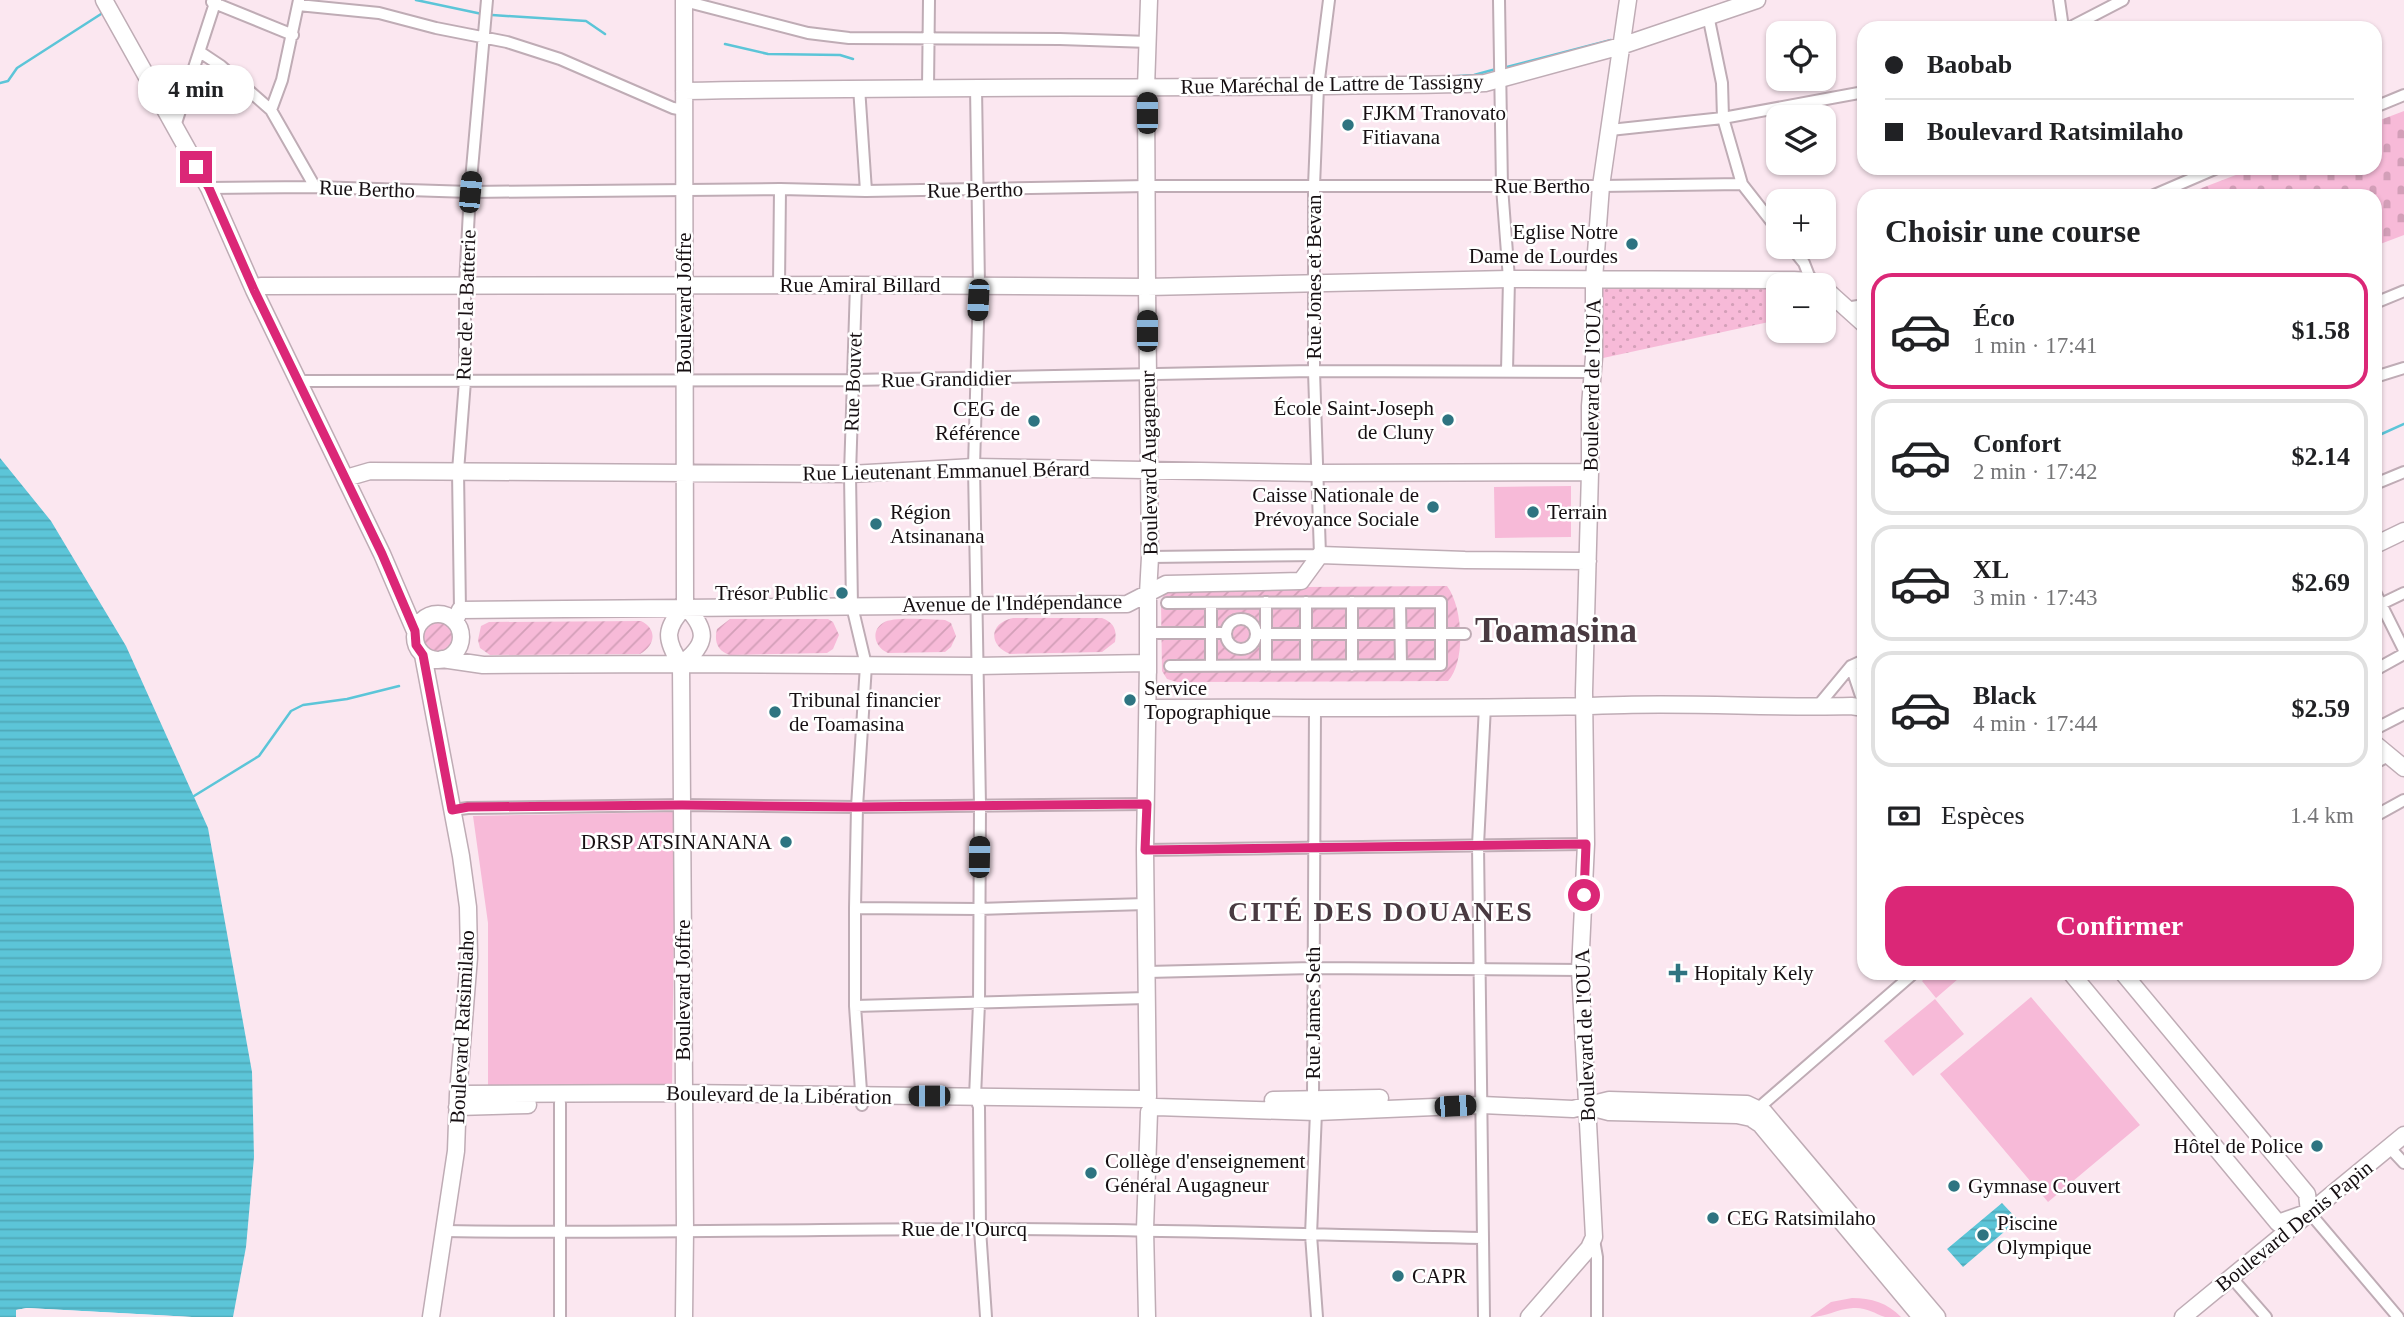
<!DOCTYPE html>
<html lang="fr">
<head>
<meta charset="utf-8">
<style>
  body { margin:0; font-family:"Times New Roman",serif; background:#f2f2f2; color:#202124; height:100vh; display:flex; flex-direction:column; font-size:26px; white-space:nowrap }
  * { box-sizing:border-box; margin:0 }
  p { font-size:23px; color:#757577 }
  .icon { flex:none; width:38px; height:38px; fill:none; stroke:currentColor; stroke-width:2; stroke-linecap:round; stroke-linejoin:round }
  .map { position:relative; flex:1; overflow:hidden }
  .side { position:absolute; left:1857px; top:189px; width:525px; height:791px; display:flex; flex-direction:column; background:#fff; border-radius:21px; box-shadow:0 2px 5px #0004 }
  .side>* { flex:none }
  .banner { position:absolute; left:1857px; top:21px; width:525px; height:154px; border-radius:21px; box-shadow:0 2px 5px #0004; display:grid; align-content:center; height:154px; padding:0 28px; background:#fff }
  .fabs { position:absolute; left:1766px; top:21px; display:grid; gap:14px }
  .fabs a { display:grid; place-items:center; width:70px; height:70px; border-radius:14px; background:#fff; box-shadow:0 2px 5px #0004; font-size:35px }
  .end { position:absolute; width:32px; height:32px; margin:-16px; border:9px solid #db2777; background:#fff; box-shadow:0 0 0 4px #fff }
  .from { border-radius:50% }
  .bubble { position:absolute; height:49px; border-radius:21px; background:#fff; box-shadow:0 2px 5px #0004; font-size:23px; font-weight:700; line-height:49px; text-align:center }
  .car { position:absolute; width:21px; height:42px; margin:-21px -10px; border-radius:9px; box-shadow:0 0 5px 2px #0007; background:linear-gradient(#222 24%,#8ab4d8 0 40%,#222 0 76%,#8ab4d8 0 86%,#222 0) }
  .banner b { display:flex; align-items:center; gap:24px; height:66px; font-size:26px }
  .banner b+b { border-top:2px solid #e0e0e0 }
  .banner i { width:18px; height:18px; background:#202124 }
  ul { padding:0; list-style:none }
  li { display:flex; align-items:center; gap:21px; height:116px; margin:0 14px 10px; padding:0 14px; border:4px solid #e0e0e0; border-radius:21px }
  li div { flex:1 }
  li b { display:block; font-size:26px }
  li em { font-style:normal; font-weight:700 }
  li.on { border-color:#db2777 }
  li>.icon { width:63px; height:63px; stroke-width:1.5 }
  h2 { padding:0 28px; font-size:32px; line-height:84px }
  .pay { display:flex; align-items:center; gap:18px; height:77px; padding:0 28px; font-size:26px }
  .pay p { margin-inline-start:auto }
  .primary-button { display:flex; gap:14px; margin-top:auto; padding:14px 28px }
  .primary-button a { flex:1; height:80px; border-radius:21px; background:#db2777; color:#fff; font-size:28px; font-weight:700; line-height:80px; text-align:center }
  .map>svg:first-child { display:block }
</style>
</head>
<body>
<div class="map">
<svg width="2404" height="1317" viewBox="0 0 2404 1317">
  <defs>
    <pattern id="grass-dots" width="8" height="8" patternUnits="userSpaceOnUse" patternTransform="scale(1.75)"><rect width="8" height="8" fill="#f7bad8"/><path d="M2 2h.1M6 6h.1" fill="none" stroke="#d39fb8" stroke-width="1.8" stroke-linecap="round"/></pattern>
    <pattern id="cemetery-stones" width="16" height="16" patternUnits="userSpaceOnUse" patternTransform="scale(1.75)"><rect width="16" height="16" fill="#f7bad8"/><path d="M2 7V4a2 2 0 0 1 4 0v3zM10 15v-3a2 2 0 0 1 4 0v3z" fill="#d39fb8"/></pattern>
    <pattern id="garden-furrows" width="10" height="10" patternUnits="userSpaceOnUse" patternTransform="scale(1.75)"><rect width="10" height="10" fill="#f7bad8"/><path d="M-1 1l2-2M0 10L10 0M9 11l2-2" fill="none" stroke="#d39fb8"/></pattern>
    <pattern id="water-rules" width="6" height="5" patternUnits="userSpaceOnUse" patternTransform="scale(1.75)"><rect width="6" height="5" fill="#5cc5d8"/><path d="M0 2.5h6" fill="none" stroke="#4fa8b8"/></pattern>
  </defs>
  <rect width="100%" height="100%" fill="#fbe7f0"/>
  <path fill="url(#grass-dots)" d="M1602 288H1778V320L1594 360Z"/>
  <path fill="url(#cemetery-stones)" d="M2404 111V235L2375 246V196H2181L2254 168H2375V122Z"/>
  <path fill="url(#garden-furrows)" d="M1447 586C1463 607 1466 661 1448 681L1177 682 1167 679 1162 671 1161 602 1164 594 1174 588Z
    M1013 618H1102C1114 623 1117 629 1115 642L1102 652 1010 654C988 645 989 623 1013 618Z
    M730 619H828L833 622 839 635 833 649 827 653 730 655C717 651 714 641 717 629Z
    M945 620 951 623 956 636 951 647 945 652 888 653C875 648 870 631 883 623 893 616 931 620 945 620Z
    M641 621C658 629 655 646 640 654L490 655 480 648 478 640 481 626 489 622Z
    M422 638a17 17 0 1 1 34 0a17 17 0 1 1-34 0Z"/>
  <path fill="#f7bad8" d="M1571 486V537L1495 538 1494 487Z
    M675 812 672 1090 488 1089V923L473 816Z
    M1931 973H1965L1936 998 1922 981Z
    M2031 997 2140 1125 2048 1202 1940 1074Z
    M1935 999 1964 1034 1913 1076 1884 1041Z
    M1852 1298C1871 1298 1888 1303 1901 1317 1897 1317 1889 1317 1885 1317 1874 1313 1866 1307 1853 1308 1837 1309 1826 1317 1810 1317L1831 1302Z"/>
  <path fill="url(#water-rules)" d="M0 458 51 521 126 646 208 828 252 1072 254 1157 246 1247 233 1317H192L27 1308 16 1310V1317H0Z
    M2002 1203 2018 1220 1963 1267 1947 1249Z"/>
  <path fill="#fbe7f0" d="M27 1308 192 1317H130L27 1311 19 1313 20 1317H16V1310Z"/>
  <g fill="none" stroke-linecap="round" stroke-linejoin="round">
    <path stroke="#5cc5d8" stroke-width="2.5" d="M416 0 482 14
      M492 15 586 21 605 34
      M725 44 768 54 840 55 853 59
      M1503 68 1611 40
      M1444 77 1474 75 1496 69
      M0 83 8 81 17 68 101 14
      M2375 437 2404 424
      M194 796 259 756 291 711 303 705 347 699 399 686"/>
    <defs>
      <path id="street" d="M1499 0 1502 187 1509 279 1507 371
        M2059 0 2063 28
        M684 1 808 33 849 38 1060 39 1149 42
        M212 2 293 35
        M298 5 379 13 436 28 507 42 560 59 673 108 684 110
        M1708 15 1722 83 1723 118 1742 184 1778 230
        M2069 28 2123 0
        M200 52 221 66 271 110 315 187
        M859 87 866 191
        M976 87 979 286 974 467 980 805 979 1003 975 1097 979 1107 980 1229 986 1317
        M928 88 929 0
        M2375 107 2404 95
        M271 110 282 80 299 0
        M171 124 177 120 216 0
        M1610 130 1723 118 1864 92
        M209 188 315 187 470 192 780 189 866 191 1148 186H1601L1742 184
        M2152 196 2217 168
        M1791 247 1804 263 1811 281
        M779 285 780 189
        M856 285 850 474 852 606 866 665 857 807 855 908V1006L862 1105
        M2375 303 2404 291
        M1846 308 1864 305
        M2375 377 2404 368
        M300 383 305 381 853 380 1314 371 1592 372
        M2375 484 2404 472
        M1150 557 1320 555 1314 371V186L1318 87 1329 0
        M2375 592 2404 650
        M1266 602V666
        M1306 602V666
        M1352 602V666
        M1400 602 1401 665
        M1167 603 1441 602V665L1170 666
        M1211 603V666
        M2377 606 2404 593
        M460 610 458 471 465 381V285L470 192 487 0
        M1226 634a15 15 0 1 1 30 0a15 15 0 1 1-30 0Z
        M1148 633H1225
        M1256 634H1465
        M1851 666 1864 705
        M2375 670 2404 654
        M1315 707 1313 1100 1316 1112 1311 1235 1317 1317
        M1817 707 1851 666 1864 660
        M2375 729 2404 714
        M2375 763 2388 756
        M452 810 468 808 682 805 857 807 1147 804
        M2375 816 2404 800
        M1145 850 1586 844
        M855 908 978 909 1146 904
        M1147 972 1313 968 1580 970
        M855 1006 1147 998
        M1755 1111 1914 973
        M2390 1148 2404 1163
        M2309 1212 2398 1317
        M445 1231C623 1234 801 1229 980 1229 1148 1229 1315 1235 1483 1238
        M1594 1240 1597 1257V1317
        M2231 1277 2266 1317
        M560 1317V1103
        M1484 1317 1478 845 1485 706"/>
      <path id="secondary" d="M104 0 209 188 254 290 382 554 415 631
        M684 0 685 606
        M684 91C945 86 1205 89 1466 84L1485 83 1621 46 1757 0
        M1824 288 1864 324
        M254 290 261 286 856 285 1147 287 1509 279 1794 280 1811 281 1818 285
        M346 478 370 471 850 474 974 467 1318 473 1590 472
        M2375 545 2404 531
        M685 606C708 630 708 644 681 664 664 639 665 628 685 606Z
        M415 637a23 23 0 1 1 46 0a23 23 0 1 1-46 0Z
        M455 621 460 610 1127 604 1166 584 1301 581 1320 555 1465 560 1588 561
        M423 655 461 856 468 907 469 957 458 1094 456 1151 431 1317
        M442 659 483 665 681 664 976 666 1148 663 1145 850 1148 1097
        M681 664 685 1230 684 1317
        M1148 673V594L1150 557 1147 287 1146 88 1149 0
        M1148 708C1306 707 1465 710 1624 705 1700 703 1776 708 1851 706L1864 708
        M2375 744 2404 768
        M2071 973 2278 1223 2309 1212 2307 1194 2123 973
        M458 1094 683 1093 1143 1099
        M1273 1100 1380 1098
        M1586 1106 1609 1112 1737 1115 1751 1118 1760 1124 1921 1317
        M457 1107 528 1105
        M1156 1107 1316 1112 1482 1105 1573 1109 1609 1100 1747 1104 1764 1112 1937 1317
        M1147 1317 1145 1229 1149 1112
        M1529 1317 1589 1248 1594 1237 1580 970 1586 844 1584 692 1590 472V406L1594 357V279L1601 186 1628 0
        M2183 1317 2404 1135"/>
    </defs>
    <use href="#street" stroke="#bfacb5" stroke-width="14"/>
    <use href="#secondary" stroke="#bfacb5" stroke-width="19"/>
    <use href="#street" stroke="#fff" stroke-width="10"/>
    <use href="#secondary" stroke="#fff" stroke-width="16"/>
  </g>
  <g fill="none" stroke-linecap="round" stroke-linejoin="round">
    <path stroke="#db2777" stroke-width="9" d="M196 167 209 188 254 290 382 554 415 631 416 645 423 655 452 810 468 807 682 805 856 807 1147 804 1145 850 1586 844 1584 895"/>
  </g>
  <g fill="#2e7481" stroke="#fff" stroke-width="2.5">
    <circle cx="1348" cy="125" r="7"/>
    <circle cx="1632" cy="244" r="7"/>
    <circle cx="1448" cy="420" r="7"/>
    <circle cx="1034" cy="421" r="7"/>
    <circle cx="1433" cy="507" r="7"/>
    <circle cx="1533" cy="512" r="7"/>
    <circle cx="876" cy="524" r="7"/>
    <circle cx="842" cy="593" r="7"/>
    <circle cx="1130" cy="700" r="7"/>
    <circle cx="775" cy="712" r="7"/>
    <circle cx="786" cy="842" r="7"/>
    <path d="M1674.5 962.5h7v7h7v7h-7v7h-7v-7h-7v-7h7z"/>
    <circle cx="2317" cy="1146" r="7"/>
    <circle cx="1091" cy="1173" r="7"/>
    <circle cx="1954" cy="1186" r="7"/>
    <circle cx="1713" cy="1218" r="7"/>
    <circle cx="1983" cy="1235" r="7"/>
    <circle cx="1398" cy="1276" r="7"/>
  </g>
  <g text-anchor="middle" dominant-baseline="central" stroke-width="5" stroke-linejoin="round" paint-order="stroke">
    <g font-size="21" fill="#160f12" stroke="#fff">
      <text transform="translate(1332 84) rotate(-1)">Rue Maréchal de Lattre de Tassigny</text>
      <text x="1542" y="186">Rue Bertho</text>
      <text transform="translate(367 189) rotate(2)">Rue Bertho</text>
      <text transform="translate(975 190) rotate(-1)">Rue Bertho</text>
      <text transform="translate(1314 277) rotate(-90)">Rue Jones et Bevan</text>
      <text x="860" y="285">Rue Amiral Billard</text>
      <text transform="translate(684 303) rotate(-90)">Boulevard Joffre</text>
      <text transform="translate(466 305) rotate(-88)">Rue de la Batterie</text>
      <text transform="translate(946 379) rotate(-1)">Rue Grandidier</text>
      <text transform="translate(853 382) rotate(-88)">Rue Bouvet</text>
      <text transform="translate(1592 385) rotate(-89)">Boulevard de l'OUA</text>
      <text transform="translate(1149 463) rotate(-91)">Boulevard Augagneur</text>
      <text transform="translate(946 471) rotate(-1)">Rue Lieutenant Emmanuel Bérard</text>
      <text transform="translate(1012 603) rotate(-1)">Avenue de l'Indépendance</text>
      <text transform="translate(683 990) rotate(-90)">Boulevard Joffre</text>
      <text transform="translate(1313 1013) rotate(-90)">Rue James Seth</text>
      <text transform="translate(462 1027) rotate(-87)">Boulevard Ratsimilaho</text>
      <text transform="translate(1585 1035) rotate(-92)">Boulevard de l'OUA</text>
      <text transform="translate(779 1095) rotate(1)">Boulevard de la Libération</text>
      <text transform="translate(2294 1226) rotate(-39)">Boulevard Denis Papin</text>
      <text x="964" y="1229">Rue de l'Ourcq</text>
    </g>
    <g font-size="21" fill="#160f12" stroke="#fff" text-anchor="start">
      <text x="1362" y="113">FJKM Tranovato<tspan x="1362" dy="24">Fitiavana</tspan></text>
      <text x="1618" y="232" text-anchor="end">Eglise Notre<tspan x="1618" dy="24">Dame de Lourdes</tspan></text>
      <text x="1434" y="408" text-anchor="end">École Saint-Joseph<tspan x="1434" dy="24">de Cluny</tspan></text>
      <text x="1020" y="409" text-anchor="end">CEG de<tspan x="1020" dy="24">Référence</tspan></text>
      <text x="1419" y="495" text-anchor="end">Caisse Nationale de<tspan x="1419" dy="24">Prévoyance Sociale</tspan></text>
      <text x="890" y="512">Région<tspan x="890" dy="24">Atsinanana</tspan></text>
      <text x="1547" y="512">Terrain</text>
      <text x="828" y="593" text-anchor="end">Trésor Public</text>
      <text x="1144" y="688">Service<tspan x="1144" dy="24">Topographique</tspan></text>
      <text x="789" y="700">Tribunal financier<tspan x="789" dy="24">de Toamasina</tspan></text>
      <text x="772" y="842" text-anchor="end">DRSP ATSINANANA</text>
      <text x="1694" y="973">Hopitaly Kely</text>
      <text x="2303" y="1146" text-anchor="end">Hôtel de Police</text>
      <text x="1105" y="1161">Collège d'enseignement<tspan x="1105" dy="24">Général Augagneur</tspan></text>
      <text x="1968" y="1186">Gymnase Couvert</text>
      <text x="1727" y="1218">CEG Ratsimilaho</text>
      <text x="1997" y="1223">Piscine<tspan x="1997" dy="24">Olympique</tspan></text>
      <text x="1412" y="1276">CAPR</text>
    </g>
    <g font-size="28" font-weight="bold" letter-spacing="2" fill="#493a41" stroke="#fff">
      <text x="1381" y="911">CITÉ DES DOUANES</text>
    </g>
    <g font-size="35" font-weight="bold" fill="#493a41" stroke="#fff">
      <text x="1556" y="630">Toamasina</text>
    </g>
  </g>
</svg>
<div class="fabs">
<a><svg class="icon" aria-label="locate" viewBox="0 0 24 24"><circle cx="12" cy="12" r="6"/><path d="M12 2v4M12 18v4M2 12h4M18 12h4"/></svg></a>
<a><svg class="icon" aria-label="layers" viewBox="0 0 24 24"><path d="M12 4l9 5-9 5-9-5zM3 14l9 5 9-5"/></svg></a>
<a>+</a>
<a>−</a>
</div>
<i class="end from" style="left:1584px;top:895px"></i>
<i class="end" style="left:196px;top:167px"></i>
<div class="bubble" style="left:138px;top:65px;width:116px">4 min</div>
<i class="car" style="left:1147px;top:113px;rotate:0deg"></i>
<i class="car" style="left:470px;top:192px;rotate:5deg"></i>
<i class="car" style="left:978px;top:300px;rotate:183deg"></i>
<i class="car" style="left:1147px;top:331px;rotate:0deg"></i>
<i class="car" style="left:979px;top:857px;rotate:1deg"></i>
<i class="car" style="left:929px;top:1096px;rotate:270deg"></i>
<i class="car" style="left:1455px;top:1106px;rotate:87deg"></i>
<div class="banner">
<b><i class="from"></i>Baobab</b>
<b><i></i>Boulevard Ratsimilaho</b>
</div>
<section class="side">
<h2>Choisir une course</h2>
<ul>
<li class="on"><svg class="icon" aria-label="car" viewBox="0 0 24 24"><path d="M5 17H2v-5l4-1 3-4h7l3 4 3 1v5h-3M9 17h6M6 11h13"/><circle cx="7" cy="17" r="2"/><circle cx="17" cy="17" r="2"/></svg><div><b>Éco</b><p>1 min · 17:41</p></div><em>$1.58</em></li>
<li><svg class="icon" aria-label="car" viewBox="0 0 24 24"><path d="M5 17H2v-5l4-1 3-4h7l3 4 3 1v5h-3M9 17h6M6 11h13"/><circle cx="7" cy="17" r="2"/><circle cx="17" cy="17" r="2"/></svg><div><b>Confort</b><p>2 min · 17:42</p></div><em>$2.14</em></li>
<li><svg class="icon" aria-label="car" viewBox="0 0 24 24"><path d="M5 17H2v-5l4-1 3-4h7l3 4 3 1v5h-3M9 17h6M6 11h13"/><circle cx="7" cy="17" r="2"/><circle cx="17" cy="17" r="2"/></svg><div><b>XL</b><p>3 min · 17:43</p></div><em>$2.69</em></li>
<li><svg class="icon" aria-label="car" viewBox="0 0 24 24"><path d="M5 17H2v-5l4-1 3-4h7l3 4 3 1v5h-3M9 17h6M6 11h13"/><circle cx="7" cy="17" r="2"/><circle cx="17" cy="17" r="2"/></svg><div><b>Black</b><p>4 min · 17:44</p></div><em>$2.59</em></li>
</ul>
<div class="pay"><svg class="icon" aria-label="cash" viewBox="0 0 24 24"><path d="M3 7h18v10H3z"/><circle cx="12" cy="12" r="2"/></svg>Espèces<p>1.4 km</p></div>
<div class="primary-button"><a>Confirmer</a></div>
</section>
</div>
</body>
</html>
